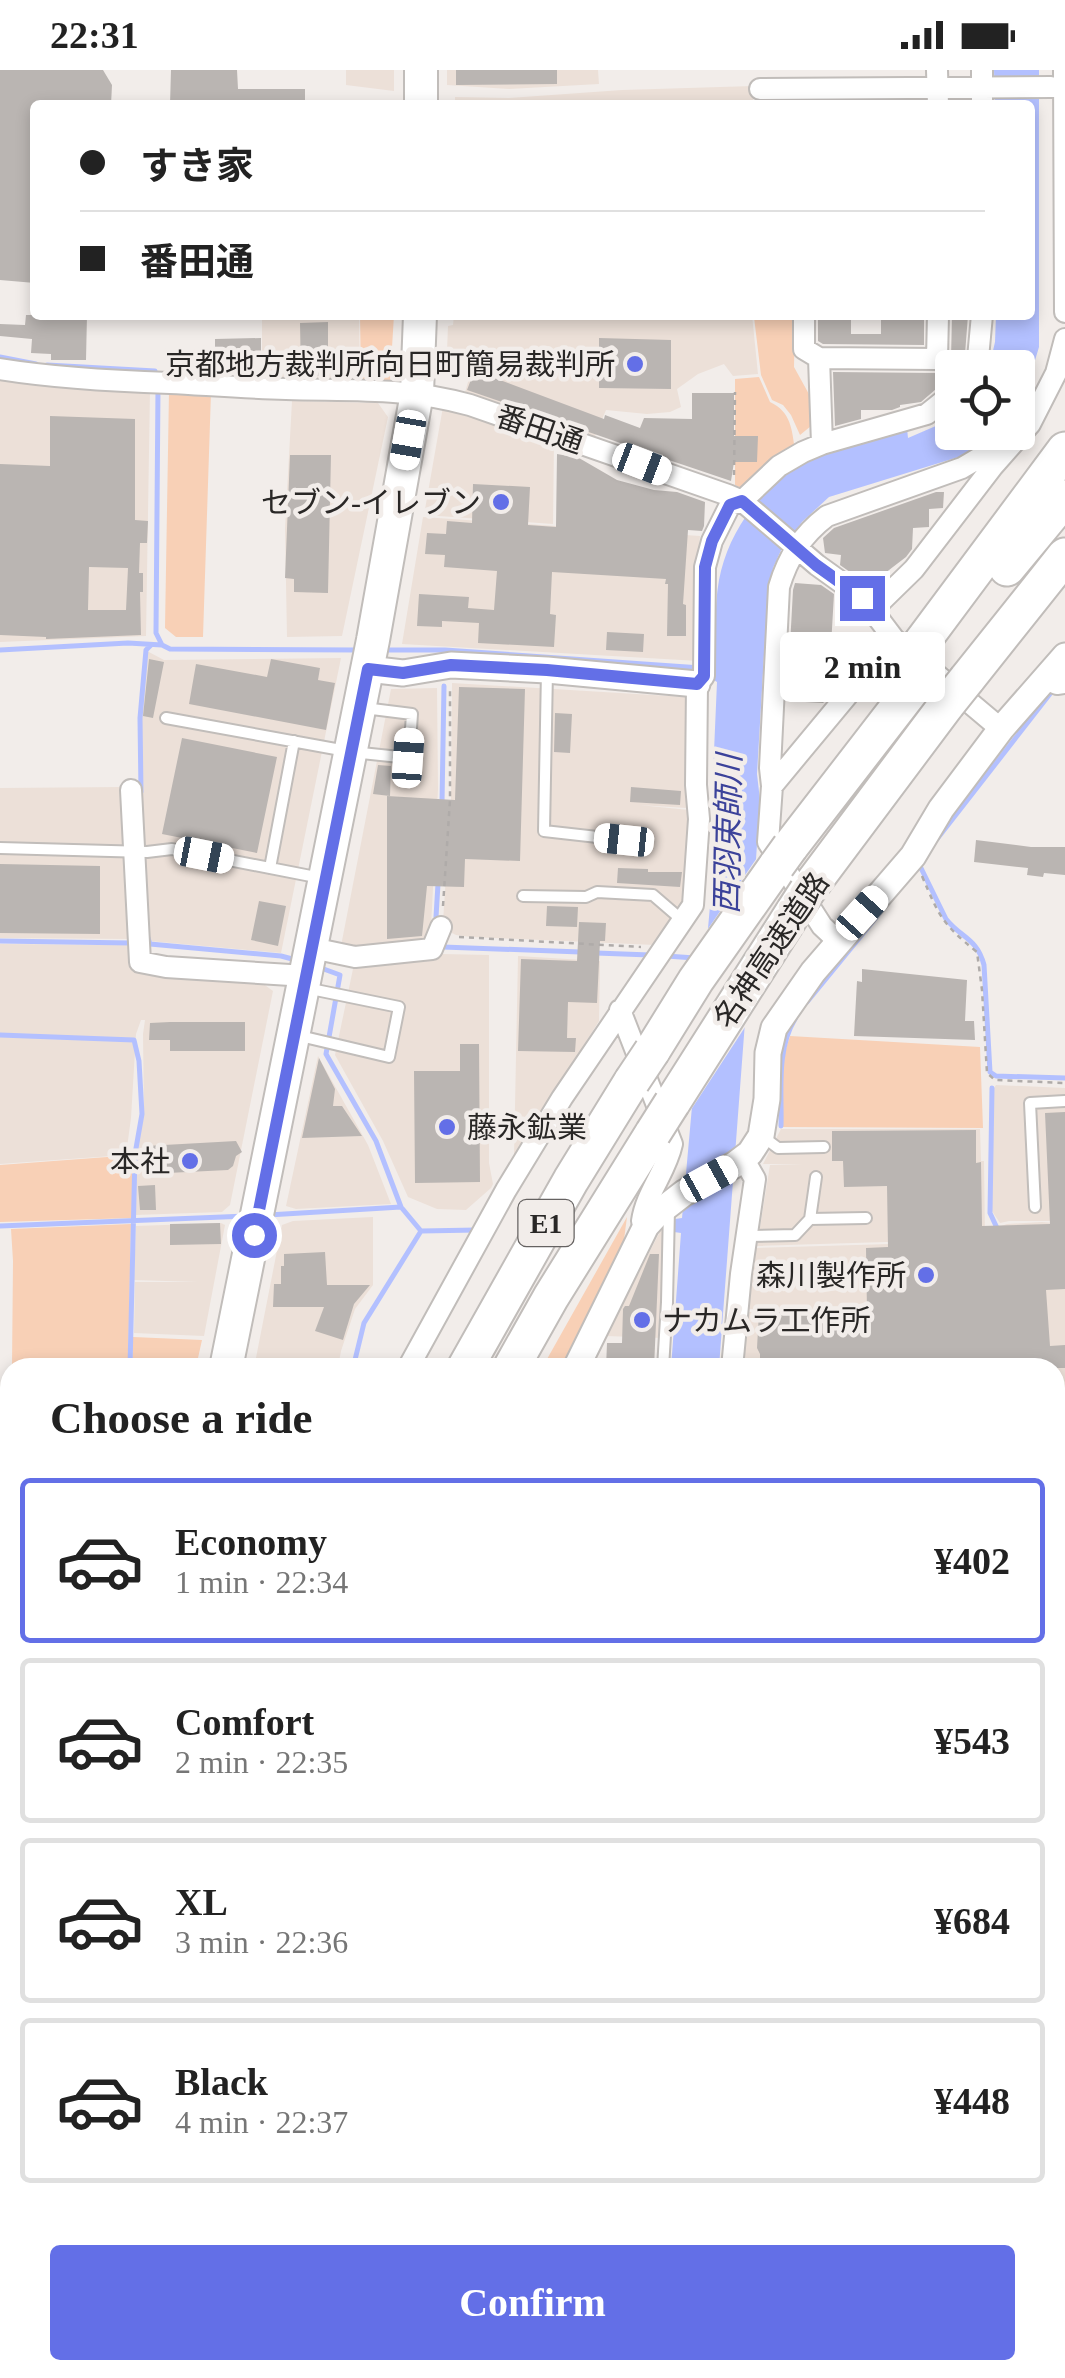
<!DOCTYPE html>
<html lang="en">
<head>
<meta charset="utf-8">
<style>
  body { margin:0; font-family:"Times New Roman","Noto Sans JP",serif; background:#f2f2f2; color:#222; height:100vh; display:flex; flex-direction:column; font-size:38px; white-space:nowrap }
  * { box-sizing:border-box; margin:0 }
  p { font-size:32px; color:#767676 }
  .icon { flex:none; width:55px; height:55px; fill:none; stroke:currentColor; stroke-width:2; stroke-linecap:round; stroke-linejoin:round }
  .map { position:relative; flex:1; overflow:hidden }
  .sheet { position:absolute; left:0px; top:1288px; width:1065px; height:1022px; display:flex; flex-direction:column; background:#fff; border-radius:30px 30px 0 0; box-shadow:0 5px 15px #0003 }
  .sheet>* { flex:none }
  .top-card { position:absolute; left:30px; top:30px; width:1005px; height:220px; border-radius:10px; box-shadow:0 5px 15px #0003; display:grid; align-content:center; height:220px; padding:0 50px; background:#fff }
  .controls { position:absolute; left:935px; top:280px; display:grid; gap:20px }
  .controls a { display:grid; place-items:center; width:100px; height:100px; border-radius:10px; background:#fff; box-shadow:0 5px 15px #0003; font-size:50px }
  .end { position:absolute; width:45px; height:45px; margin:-22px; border:12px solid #636fe7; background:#fff; box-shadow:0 0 0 5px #fff }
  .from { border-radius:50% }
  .bubble { position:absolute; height:70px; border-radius:10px; background:#fff; box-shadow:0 5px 15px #0003; font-size:32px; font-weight:600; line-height:70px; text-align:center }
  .car { position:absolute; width:30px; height:60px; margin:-30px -15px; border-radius:12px; box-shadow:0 0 8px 2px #0007; background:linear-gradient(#fff 24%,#345 0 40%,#fff 0 76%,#345 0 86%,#fff 0) }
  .top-card b { display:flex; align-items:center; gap:35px; height:95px; font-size:38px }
  .top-card b+b { border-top:2px solid #e0e0e0 }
  .top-card i { width:25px; height:25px; background:#222 }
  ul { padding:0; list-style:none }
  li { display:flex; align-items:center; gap:30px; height:165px; margin:0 20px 15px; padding:0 30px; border:5px solid #e0e0e0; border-radius:10px }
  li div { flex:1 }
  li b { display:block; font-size:38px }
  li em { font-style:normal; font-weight:600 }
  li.active { border-color:#636fe7 }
  li>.icon { width:90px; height:90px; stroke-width:1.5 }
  h2 { padding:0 50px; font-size:45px; line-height:120px }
  .action { display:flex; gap:20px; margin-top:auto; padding:20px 50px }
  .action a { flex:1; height:115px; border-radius:10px; background:#636fe7; color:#fff; font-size:40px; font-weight:600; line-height:115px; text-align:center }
  .status { display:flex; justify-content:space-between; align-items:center; height:70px; padding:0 50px; background:#fff; direction:ltr }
  .status svg { height:28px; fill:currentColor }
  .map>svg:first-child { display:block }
</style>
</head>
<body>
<div class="status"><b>22:31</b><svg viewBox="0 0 49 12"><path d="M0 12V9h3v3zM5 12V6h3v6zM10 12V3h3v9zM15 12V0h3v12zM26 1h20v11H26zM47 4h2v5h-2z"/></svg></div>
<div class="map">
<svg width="1065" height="2308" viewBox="0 0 1065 2308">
  <rect width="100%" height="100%" fill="#f2edea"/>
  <path fill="#ece0d8" d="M346 0H394V21L346 15Z
    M447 0H598L599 14 509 19 447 15Z
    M753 16V35H455V27L509 28 622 20Z
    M262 245H359L360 310 262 306Z
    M454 245H752L758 304 733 306 724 294 698 304 677 319 681 337 670 342 647 344 606 340 593 371 464 326 470 305 446 306 448 256 453 255Z
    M0 308 49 317 150 320 146 566 0 572Z
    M292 331 378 333 388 347 342 566 287 567 285 459Z
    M444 331 554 370 553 454 424 445Z
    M423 447 700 466 696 506 699 591 402 574Z
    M147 581 164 590 341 588 281 883 149 871 142 716 141 648Z
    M452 613 686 627 687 738 639 735 689 740V777L685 835 655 875 471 867 456 865 448 861 443 852 451 728Z
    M437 618 438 719 430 877 340 881 391 619Z
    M123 717 130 869 0 868V718Z
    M0 874 131 875 133 898 262 913 273 921 230 1135 222 1142 135 1145 136 1088 144 1043 143 964 145 950H141L136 964 131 1048 126 1085 0 1094Z
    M442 884 489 885V1093L493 1114 491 1118 466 1140 437 1139 408 1127 383 1071 335 985 353 899 382 892 430 891Z
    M518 886 600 891 599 951 514 1086Z
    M318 986 368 1075 391 1134 296 1139 286 1136Z
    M996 1015 1065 1018V1151H1009L1000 1153 992 1141V1021Z
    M781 1059H980L981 1091H984L985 1169 757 1176 770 1095 803 1094H763Z
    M373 1147V1215L355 1239 341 1281 338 1297 254 1298 282 1155 293 1151Z
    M665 1152 662 1268 606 1266Z
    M1042 1152 1065 1154V1412L1055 1413V1298L1007 1297 998 1157 1007 1154Z
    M221 1153 225 1155 204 1266 134 1263 135 1212H198L134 1210 136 1156Z
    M994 1171 999 1297 741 1298 748 1242 987 1239H749V1210L756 1178Z
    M0 1453H10V1642H0Z
    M0 1643H10V2010H0Z
    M0 2020 10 2021V2147L0 2178Z"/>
  <path fill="#f8d0b6" d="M360 245H394L390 310H361Z
    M754 247H795L794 297 810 326 811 356 800 365 791 345 783 335 772 330 761 305Z
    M759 307 770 332C791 342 792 359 795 381L764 400 741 418 735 415V309Z
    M169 321 211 322 203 567H176L165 558Z
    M790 966 980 977 983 1058 783 1057V988Z
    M134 1085 133 1148 0 1152V1095Z
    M627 1147 623 1177 577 1265 565 1297 542 1298Z
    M131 1154 128 1297H12L13 1191 11 1159Z
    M133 1267 202 1270 196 1297H132Z"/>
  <path fill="#b3c0ff" d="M994 0H1039V277L1030 307 1018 330V298H989L995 272 996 245H1030V35H995Z
    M952 349V362L994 363 965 385 829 427 802 452 782 478 773 498 764 585 757 704 760 730 745 952 719 1297 671 1298 681 1163 674 1162 675 1149 682 1148 717 758 712 728 717 612 709 607V594L716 596C716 568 714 537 719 510 729 457 768 407 817 386 845 373 878 367 907 358L908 368Z"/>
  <path fill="#f2edea" d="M761 782 751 948 685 1049 703 866Z"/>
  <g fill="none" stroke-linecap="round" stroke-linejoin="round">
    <path stroke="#b3c0ff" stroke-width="5" d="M0 287 36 294
      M47 295 155 301 156 307
      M158 318 156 563 162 575 170 579 356 580
      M0 580 128 573 162 575
      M382 580H445L701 598
      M141 722 140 648 146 580 151 575
      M442 733 444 616
      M937 769 1053 620
      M919 794 946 849C961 868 977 868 984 895L990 1002 996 1006 1065 1008
      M436 847 438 814
      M148 868 150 874 281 886 296 890
      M0 871 131 873
      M443 877 580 882
      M596 883 650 885
      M666 886 695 888
      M321 898 340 905 326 984 376 1071 401 1137 421 1161 477 1160
      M807 932 879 844
      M0 965 134 970 139 991 142 1044 135 1084 130 1298
      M992 1018 990 1143 997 1158
      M781 1056C782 1022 776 980 795 949
      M268 1145 401 1137
      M0 1156 247 1146
      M353 1298 364 1253 421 1161
      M0 1451H10
      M1055 2282H1065"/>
  </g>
  <path fill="#bab5b2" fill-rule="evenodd" d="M0 0H103L112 15 111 35H35V213L0 210Z
    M171 0H237L238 19H305V35H170Z
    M456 0H557V14L456 15Z
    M26 245H87L86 290H51V284L31 283 32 269 0 266V254L25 255Z
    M952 245H968L965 284 959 298H948L951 289Z
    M914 246H924V275L823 274 818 271V247L851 249V264H881V247Z
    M328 252V300H319V306H301L300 253Z
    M261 268V285H232V300H215V269Z
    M599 268 671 270V319L599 318Z
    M833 302 936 303V319L921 332 900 335V337L892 340H861V349L835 356Z
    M477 306 491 309 492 307 604 349 605 345 640 358 644 348 692 349V323H734V366H758L757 392H734L731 411 663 388V385L633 374 632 377 467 320 472 307 477 309Z
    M50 346 135 349V450L148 451 147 473H140L139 503H143V522H140L141 565 46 569V567L0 565V394L50 396ZM89 497 128 498 126 540H88Z
    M557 384 579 388 617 410 654 420 677 422 705 432 704 456 702 461 688 460 683 534 686 535V566H667L668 514H665L666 509 552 502 550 544 556 545 554 577 478 573 479 553 442 551V557L417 556 419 524 469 527 468 538 494 540 497 501 444 497 445 485 425 484 427 463 446 464 447 451 472 453 473 414 530 417 528 455 556 457Z
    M290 385H331L328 523 294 522V509L285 508Z
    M936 422H944L943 438 929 439V457L913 458 912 479 906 487 876 510 864 512 840 495 841 485 825 483 823 468 834 458Z
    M795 513 821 515 834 524 828 628 823 633 787 631 793 520Z
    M607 562 644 564 643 582 606 580Z
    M149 589 164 592 153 648 143 646Z
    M271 589 320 598 318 610 335 613 326 660 189 634 196 594 267 607Z
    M459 617 525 619 520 791 465 789 464 817 427 816 422 866 387 869V726L455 730Z
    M555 643 572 644 570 683 554 682Z
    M182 668 277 687 257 783 162 764Z
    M378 695 391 696 390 726 373 724Z
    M631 717 681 721 680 735 630 732Z
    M976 770 1031 777H1065V805L1044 803 1043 807 1027 805 1028 798 974 792Z
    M0 794 100 796V864L0 863Z
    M618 798 648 799V802H682L680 817 617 813Z
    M259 831 286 836 278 876 251 870Z
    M547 836 578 837 577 857 546 856Z
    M579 852 606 853 605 871H600L597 933 568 932 567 968H576L575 982 518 981 521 889 577 891Z
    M862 899 967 910 965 951H974L975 970 854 966 857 911 862 912Z
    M170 952H245V981H170V970H149L150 953Z
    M460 974H479L480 1112 415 1113 414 1001H460Z
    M319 988 335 1019 333 1036H342L362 1066 302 1068Z
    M1065 1042V1219L1046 1220 1050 1276 1065 1275V1298H1012V1293L760 1295V1284L757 1278 759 1242 867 1241 866 1178 888 1177 887 1116 844 1117 843 1091H832V1061L976 1060V1093L981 1092 982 1156 1050 1154 1045 1043Z
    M236 1071 242 1082 236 1086 233 1096 228 1100 147 1104 146 1076Z
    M155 1115 156 1140H140L138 1116Z
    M220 1153 221 1174 170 1175V1154Z
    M325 1182 327 1215H370L354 1234 343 1270 315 1261 324 1237H273L274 1214H281V1196H284V1184Z
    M650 1184H659L654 1298H606L607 1273H622L623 1239 625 1236H629Z"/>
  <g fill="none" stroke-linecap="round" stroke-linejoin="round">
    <defs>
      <path id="service" d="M547 601 544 761 624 770
        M166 648 352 682 409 688 412 644 364 638
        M0 778 147 782 172 779 321 808
        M270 798 294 671
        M523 826 586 827 597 822 653 825 682 850
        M300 966 389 987 399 937 306 918
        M762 1066 778 1078 824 1077
        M1035 1137 1030 1033 1065 1031
        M810 1149 816 1107
        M747 1166 795 1165 810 1149 866 1148
        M663 1298 667 1232 669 1139
        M297 2300 298 2308"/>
      <path id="minor" d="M937 0 938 35
        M1064 0 1065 242
        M760 19 1051 17
        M982 35V0
        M804 245V279L819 288 937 289 938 245
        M819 288 822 374
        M973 298 978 288 982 245
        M0 299C56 308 113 311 170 313 208 315 247 318 286 319 351 321 405 317 470 335L728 425 742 431 817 495 863 528 894 569 1001 659
        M872 540 914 499 993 396 1030 354 1056 303 1065 269
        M1045 609 1057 614 1065 613
        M772 716 770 698 779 517C788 487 802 465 827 446L962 398 1001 375 1013 373
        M131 720 140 892 166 897 306 906
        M838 871 822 856 768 772 772 716 894 569
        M312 878 355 887 432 879 441 857
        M620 940 672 1074C666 1102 646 1123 642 1151L646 1156
        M408 1298 506 1120 562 1028 693 835 699 749 696 715 697 614 704 606 705 497 712 471 730 435 742 431 779 396 803 382 822 374 927 344 952 324
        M732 1298 741 1204 755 1109 743 1088
        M1055 1425 1065 1424
        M0 1437H10
        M1055 1760H1065
        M1055 1818H1065
        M1055 1881H1065
        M1055 1944H1065
        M1055 2009H1065
        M1055 2087H1065
        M1055 2240H1065
        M1055 2292 1065 2293
        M162 2300V2308
        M0 2304 12 2308
        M488 2308V2300
        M557 2308V2300
        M760 2308V2300
        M813 2308 814 2300
        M980 2308V2300"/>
      <path id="tertiary" d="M368 599 403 603 451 595 547 600 697 614
        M576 1298 646 1156 658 1143 684 1123 734 1095 750 1083 761 1066 767 1029 768 983 774 958 813 902 913 786 941 739 1001 659 1065 586"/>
      <path id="trunk" d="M421 0V35
        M226 1298 373 570 417 323 420 245
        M0 2263 10 2229
        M138 2308 140 2300"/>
      <path id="motorway" d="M1007 498 1065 428
        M922 572 1065 380
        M967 609 1065 486
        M790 777 919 610
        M807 821 947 634
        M652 981 696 910 777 795
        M672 1033 794 841
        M465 1298 571 1110 632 1011
        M511 1298 551 1227 653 1063
        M40 2308 43 2300
        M82 2308 84 2300"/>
    </defs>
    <use href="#service" stroke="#c1bdba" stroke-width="14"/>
    <use href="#minor" stroke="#c1bdba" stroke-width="24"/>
    <use href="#tertiary" stroke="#c1bdba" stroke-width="29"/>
    <use href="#trunk" stroke="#c1bdba" stroke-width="36"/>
    <use href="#motorway" stroke="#c1bdba" stroke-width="39"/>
    <path stroke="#afaba9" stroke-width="2.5" stroke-dasharray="5 5" stroke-linecap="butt" d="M734 405 735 322
      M922 806C939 846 942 854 977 882L982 920 987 1003 995 1010 1065 1013
      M443 836 450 730V619
      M459 867 641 877
      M1055 1686H1065
      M418 2308 419 2300"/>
    <use href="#service" stroke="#fff" stroke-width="10"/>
    <use href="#minor" stroke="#fff" stroke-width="20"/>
    <use href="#tertiary" stroke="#fff" stroke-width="25"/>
    <use href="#trunk" stroke="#fff" stroke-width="32"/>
    <use href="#motorway" stroke="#fff" stroke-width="35"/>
    <defs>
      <path id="motorway-bridge" d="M900 602 922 572
        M947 634 967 609
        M777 795 790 777
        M794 841 807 821
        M632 1011 652 981
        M653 1063 672 1033"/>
    </defs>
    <use href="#motorway-bridge" stroke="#c1bdba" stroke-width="39" stroke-linecap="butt"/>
    <use href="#motorway-bridge" stroke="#fff" stroke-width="35"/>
  </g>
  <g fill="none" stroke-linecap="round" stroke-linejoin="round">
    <path stroke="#636fe7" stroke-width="12" d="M254 1165 368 599 403 603 451 595 547 600 697 614 704 606 705 497 712 471 730 435 742 431 816 495 862 528"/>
  </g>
  <g fill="#636fe7" stroke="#f2edea" stroke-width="4">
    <circle cx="635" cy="294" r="10"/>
    <circle cx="501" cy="432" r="10"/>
    <circle cx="447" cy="1057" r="10"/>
    <circle cx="190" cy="1091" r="10"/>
    <circle cx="926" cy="1205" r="10"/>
    <circle cx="642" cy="1250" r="10"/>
  </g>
  <g text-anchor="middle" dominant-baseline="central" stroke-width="9" stroke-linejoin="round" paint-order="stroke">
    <rect fill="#f2edea" stroke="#656261" stroke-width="2.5" x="518.5" y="1130" width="55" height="46" rx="8"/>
    <g font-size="28" font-weight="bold" fill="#292726">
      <text x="546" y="1153">E1</text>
    </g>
    <g font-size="30" fill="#292726" stroke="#f2edea" text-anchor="end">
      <text x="615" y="294">京都地方裁判所向日町簡易裁判所</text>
      <text x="481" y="432">セブン-イレブン</text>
      <text x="467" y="1057" text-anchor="start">藤永鉱業</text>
      <text x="170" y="1091">本社</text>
      <text x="906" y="1205">森川製作所</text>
      <text x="662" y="1250" text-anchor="start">ナカムラ工作所</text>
    </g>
    <g font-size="30" fill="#292726" stroke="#f2edea">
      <text transform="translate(540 359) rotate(19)">番田通</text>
      <text transform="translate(771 880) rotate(-56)">名神高速道路</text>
    </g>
    <g font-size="32" font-style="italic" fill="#3b429a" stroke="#f2edea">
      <text transform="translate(728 764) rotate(-89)">西羽束師川</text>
    </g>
  </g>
</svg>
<div class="controls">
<a><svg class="icon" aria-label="locate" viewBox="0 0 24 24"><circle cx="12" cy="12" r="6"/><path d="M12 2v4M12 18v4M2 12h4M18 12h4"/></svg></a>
</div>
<i class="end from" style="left:254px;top:1165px"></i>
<i class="end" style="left:862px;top:528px"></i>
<div class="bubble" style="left:780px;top:562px;width:165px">2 min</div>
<i class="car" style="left:408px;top:370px;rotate:190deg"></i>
<i class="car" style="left:642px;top:394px;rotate:111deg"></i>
<i class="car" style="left:408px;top:688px;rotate:4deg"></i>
<i class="car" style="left:624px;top:770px;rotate:276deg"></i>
<i class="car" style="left:204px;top:785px;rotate:101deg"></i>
<i class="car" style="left:862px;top:843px;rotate:42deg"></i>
<i class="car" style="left:709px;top:1109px;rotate:61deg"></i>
<div class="top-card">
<b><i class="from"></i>すき家</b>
<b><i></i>番田通</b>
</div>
<section class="sheet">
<h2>Choose a ride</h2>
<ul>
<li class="active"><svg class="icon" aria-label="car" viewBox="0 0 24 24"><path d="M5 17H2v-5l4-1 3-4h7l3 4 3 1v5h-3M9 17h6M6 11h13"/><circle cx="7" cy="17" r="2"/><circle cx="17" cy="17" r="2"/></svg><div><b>Economy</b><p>1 min · 22:34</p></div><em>¥402</em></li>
<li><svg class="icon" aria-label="car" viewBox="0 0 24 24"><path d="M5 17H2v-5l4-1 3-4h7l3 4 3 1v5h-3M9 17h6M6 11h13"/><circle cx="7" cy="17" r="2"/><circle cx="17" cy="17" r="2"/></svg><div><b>Comfort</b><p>2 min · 22:35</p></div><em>¥543</em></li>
<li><svg class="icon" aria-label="car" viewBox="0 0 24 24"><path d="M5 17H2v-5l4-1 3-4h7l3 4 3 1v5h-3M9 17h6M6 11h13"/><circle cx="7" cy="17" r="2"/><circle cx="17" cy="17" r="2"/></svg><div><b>XL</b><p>3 min · 22:36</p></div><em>¥684</em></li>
<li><svg class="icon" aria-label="car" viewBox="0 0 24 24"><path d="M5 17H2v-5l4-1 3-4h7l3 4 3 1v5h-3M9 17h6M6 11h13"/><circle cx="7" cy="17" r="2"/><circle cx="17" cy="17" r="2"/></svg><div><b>Black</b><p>4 min · 22:37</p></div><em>¥448</em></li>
</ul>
<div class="action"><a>Confirm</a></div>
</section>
</div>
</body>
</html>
